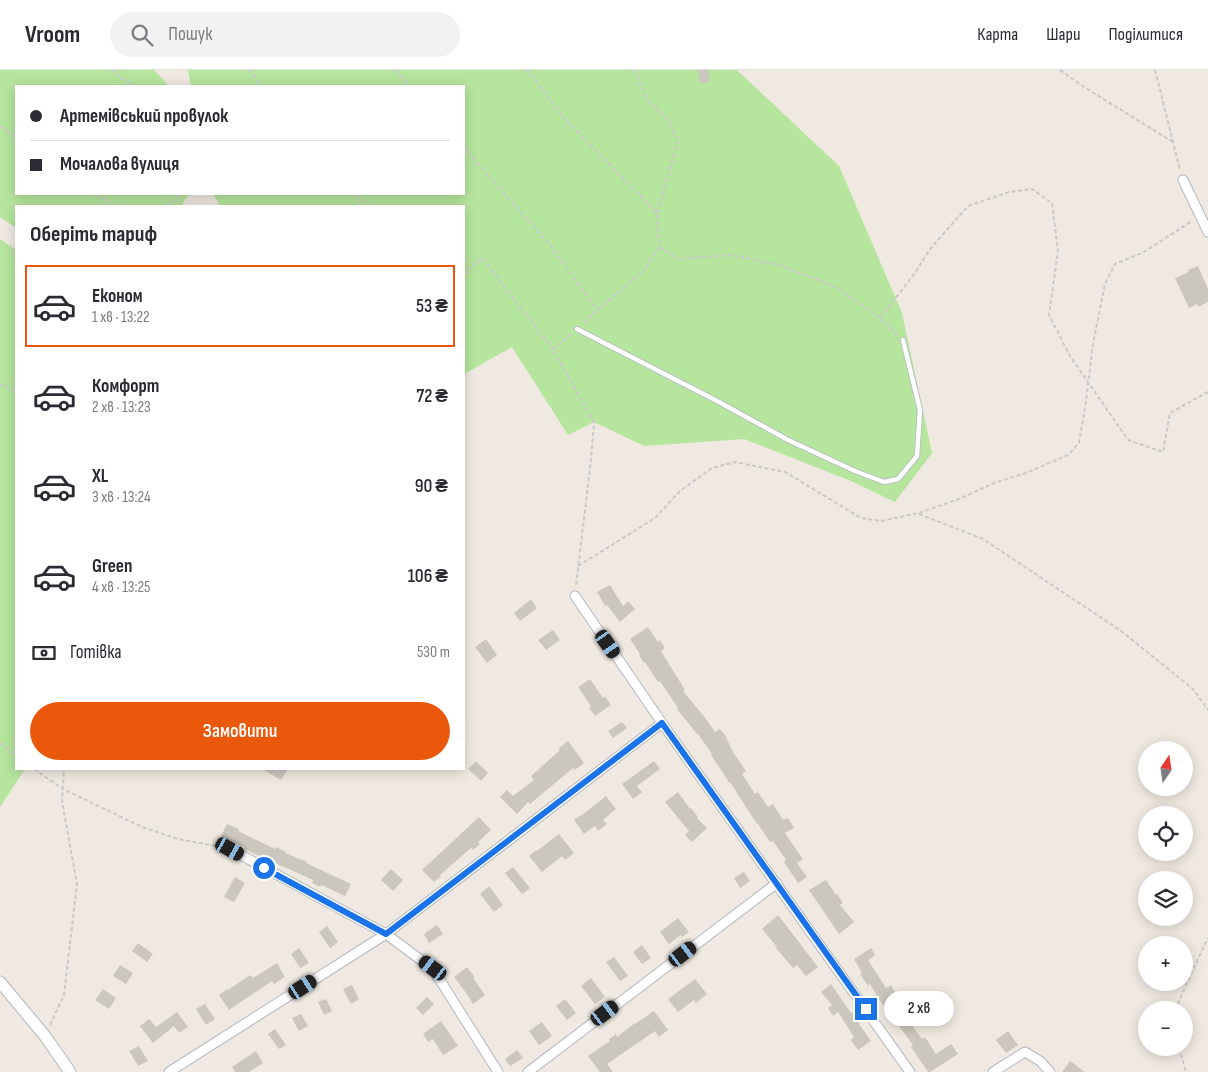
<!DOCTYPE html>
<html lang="uk">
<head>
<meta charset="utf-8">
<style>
  body { margin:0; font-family:"Sofia Sans Condensed",sans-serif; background:#f2f2f3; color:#2b2b33; height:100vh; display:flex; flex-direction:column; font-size:19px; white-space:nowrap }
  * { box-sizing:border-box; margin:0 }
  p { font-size:16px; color:#7c7c81 }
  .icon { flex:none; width:28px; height:28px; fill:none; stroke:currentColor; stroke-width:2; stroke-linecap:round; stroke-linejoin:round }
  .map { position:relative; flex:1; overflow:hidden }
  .panel { position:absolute; left:15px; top:135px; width:450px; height:565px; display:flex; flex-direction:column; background:#fff; border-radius:0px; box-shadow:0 2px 12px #0003 }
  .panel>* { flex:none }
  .top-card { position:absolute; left:15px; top:15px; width:450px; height:110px; border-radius:0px; box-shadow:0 2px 12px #0003; display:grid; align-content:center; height:110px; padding:0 15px; background:#fff }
  .needle { width:32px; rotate:13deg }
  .tools { position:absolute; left:1138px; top:671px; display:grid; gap:10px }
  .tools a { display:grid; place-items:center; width:55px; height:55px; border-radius:50%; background:#fff; box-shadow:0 2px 12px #0003; font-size:25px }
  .end { position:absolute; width:22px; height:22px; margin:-11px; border:6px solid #1a73e8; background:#fff; box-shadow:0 0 0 2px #fff }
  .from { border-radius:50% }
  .bubble { position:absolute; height:35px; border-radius:18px; background:#fff; box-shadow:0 2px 12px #0003; font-size:16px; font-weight:600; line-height:35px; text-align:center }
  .car { position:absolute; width:15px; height:30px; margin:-15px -8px; border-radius:6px; box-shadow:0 0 4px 1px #0007; background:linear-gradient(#222 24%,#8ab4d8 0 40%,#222 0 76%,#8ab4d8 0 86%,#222 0) }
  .top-card b { display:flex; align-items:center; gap:18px; height:48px; font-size:19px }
  .top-card b+b { border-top:1px solid #e1e1e2 }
  .top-card i { width:12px; height:12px; background:#2b2b33 }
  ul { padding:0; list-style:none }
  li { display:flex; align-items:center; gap:15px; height:82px; margin:0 10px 8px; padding:0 5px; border:2px solid transparent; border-radius:0px }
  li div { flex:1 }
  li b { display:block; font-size:19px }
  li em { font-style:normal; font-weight:600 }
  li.selected { border-color:#ea580c }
  li>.icon { width:45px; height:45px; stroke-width:1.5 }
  h2 { padding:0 15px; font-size:22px; line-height:60px }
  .pay { display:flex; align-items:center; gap:12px; height:55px; padding:0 15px; font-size:19px }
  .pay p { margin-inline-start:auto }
  .primary-button { display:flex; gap:10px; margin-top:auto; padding:10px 15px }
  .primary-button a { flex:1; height:58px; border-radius:30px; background:#ea580c; color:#fff; font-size:20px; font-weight:600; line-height:58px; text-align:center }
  header { display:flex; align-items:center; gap:30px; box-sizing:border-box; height:70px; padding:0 25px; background:#fff; border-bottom:1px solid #e1e1e2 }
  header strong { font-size:24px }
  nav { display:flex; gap:28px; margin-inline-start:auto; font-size:18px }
  .search { width:350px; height:45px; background:#f2f2f3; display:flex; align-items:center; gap:12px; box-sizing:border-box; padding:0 18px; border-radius:28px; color:#7c7c81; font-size:19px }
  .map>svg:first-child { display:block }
</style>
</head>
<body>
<header>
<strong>Vroom</strong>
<div class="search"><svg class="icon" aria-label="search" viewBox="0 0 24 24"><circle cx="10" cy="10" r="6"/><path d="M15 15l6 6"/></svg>Пошук</div>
<nav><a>Карта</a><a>Шари</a><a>Поділитися</a></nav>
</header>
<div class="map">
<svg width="1208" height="1002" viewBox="0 0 1208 1002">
  <rect width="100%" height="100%" fill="#efe9e1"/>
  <path fill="#b6e59e" d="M0 0H154L169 16H16V124H189L181 136H16V158L0 147Z
    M188 0H737L839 96 902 243 932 383 895 432 851 411 744 369 644 376 594 352 568 365 512 277 464 304V136H220L213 124H464V16H191Z
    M0 169 16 180V699H25L0 737Z"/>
  <path fill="#cbc7bf" d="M698 0H708L710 12 700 13Z
    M1198 196 1208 219V232L1198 237 1197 234 1189 238 1175 208 1189 202 1188 200Z
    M610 515 623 536 628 531 635 539 620 552 607 535 605 536 597 522Z
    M531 529 537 538 520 551 514 543Z
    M648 557 658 572 660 570 665 578 661 581 685 620 683 621 706 649 715 662 720 659 725 665 733 682 746 701 742 704 755 724 758 722 768 737 773 734 783 750 788 748 794 758 785 763 803 789 797 793 807 807 798 813 784 792 786 790 773 771 770 772 758 754H757L730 712 729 713 723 703 711 685 712 684 698 664H697L677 639 678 638 660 611 658 612 645 592 644 593 639 585 640 584 630 569Z
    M553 560 560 570 546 580 538 570Z
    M486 569 497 585 487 593 475 577Z
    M590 609 603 628 605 626 611 635 595 646 589 638 591 636 578 617Z
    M622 652 627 658 613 668 608 661Z
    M568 671 584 693 575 700 573 698 530 734 528 732 517 744 500 727 507 720 513 726 534 710 531 706 560 680 559 678Z
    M476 691 488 703 481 711 468 699Z
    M654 691 660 699 637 716 642 722 633 729 622 714Z
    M262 699H288L281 710Z
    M678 722 690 739 691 738 698 747 697 748 707 758 692 772 685 765 689 761 665 732Z
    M606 726 616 739 603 750 607 754 598 761 595 756 584 764 574 750 581 745V746Z
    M479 747 491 760 478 772 480 774 473 780 471 778 440 805 441 806 434 812 422 800Z
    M227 754 239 759 238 761 275 779 276 777 286 782 285 783 307 792 306 793 351 814 345 826 321 815 320 817 312 813 313 810 244 779 245 777 221 766Z
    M559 764 574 783 565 790 562 786 542 802 529 786 536 780 537 781Z
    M513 797 530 818 522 824 505 803Z
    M391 799 403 810 393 821 381 810Z
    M744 802 750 811 740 818 734 808Z
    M235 807 245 813 234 832 224 827Z
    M826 810 836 825 837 824 843 833 840 835 854 852 839 864 809 820Z
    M489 816 503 835 494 842 480 824Z
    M778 845 818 897 806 906 797 895 793 898 776 878 777 877 762 859Z
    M678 848 689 862 682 867 681 865 669 874 660 862Z
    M437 855 443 864 429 873 424 864Z
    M327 856 338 872 330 878 319 862Z
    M138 873 153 884 147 892 132 881Z
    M642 875 651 888 642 894 633 882Z
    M299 878 309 893 300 898 291 884Z
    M871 878 875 885 868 890 886 918 891 915 897 926 894 927 905 943 904 944 922 969 925 967 936 984 951 974 958 984 930 1002H928L911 977 913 975 880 931 870 914 868 916 860 904 862 903 854 889Z
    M614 887 628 906 620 911 606 892Z
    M277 893 285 907 274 914 272 911 229 940 219 925 227 919 228 920 250 905 253 908Z
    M120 895 133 903 126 914 113 906Z
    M467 897 475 907 473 908 485 925 473 934 467 924 454 907Z
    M591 908 605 927 595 934 581 916Z
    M695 909 707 924 696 933 694 930 678 942 668 929Z
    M831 914 851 943 852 942 860 954H859L871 971 858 980 851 970 854 967 838 942 833 946 828 938 832 935 821 922Z
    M352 915 359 929 351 934 343 919Z
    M103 919 116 928 109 939 95 930Z
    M427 927 434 934 423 945 416 938Z
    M326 929 332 941 324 945 318 932Z
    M565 929 576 943 567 950 556 936Z
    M205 934 215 949 206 955 196 939Z
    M654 941 668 960 659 967 655 961 607 994 613 1002H600L588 986 610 971 609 969 616 964 617 967 635 953V954Z
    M177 942 188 957 179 963 174 956 153 973 140 956 149 949 156 957Z
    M301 944 308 956 299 961 292 948Z
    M441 951 458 976 443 985 433 969 428 972 423 964Z
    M542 952 552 966 539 975 529 961Z
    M275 959 286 975 279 979 268 964Z
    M1008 961 1018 975 1006 983 996 970Z
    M139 976 148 991 138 996 129 981Z
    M517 980 523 988 510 996 505 989Z
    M256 981 263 993 249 1002H235L232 997Z
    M1070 991 1085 1002H1062Z"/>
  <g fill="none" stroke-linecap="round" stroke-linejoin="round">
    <defs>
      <path id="lane" d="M577 259 719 332 788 370 855 401 884 412 898 409 917 386 920 340 903 270"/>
      <path id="street" d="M1183 110 1208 162
        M575 526 662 653 910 1002
        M230 779 386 864 433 899 498 1002
        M169 1002 386 864 662 653
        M528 1002 777 813
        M993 1002 1025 982 1040 991 1050 1002"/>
      <path id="secondary" d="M0 912 45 966 70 1002"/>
    </defs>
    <use href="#lane" stroke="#b4b7c1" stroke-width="6"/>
    <use href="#street" stroke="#b4b7c1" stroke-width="11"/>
    <use href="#secondary" stroke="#b4b7c1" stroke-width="13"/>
    <path stroke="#c9c9c9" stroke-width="2" stroke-dasharray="4 2.5" stroke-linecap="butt" d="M111 0 133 16
      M249 0 263 16
      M395 0 409 16
      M527 0 565 49 657 143 660 177 644 200 582 254
      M634 0 648 31 667 49 678 71 657 143
      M1060 0 1084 17 1173 72
      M1155 0 1180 100
      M0 56 16 68
      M464 78 551 176 597 240
      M96 124 114 136
      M355 124 365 136
      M169 136 176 130 179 124
      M660 177 677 189 731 185 779 195 836 217 880 248 897 265
      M464 204 482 188 553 279
      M880 248 915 203 930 179 968 136 1009 122 1032 119 1052 133 1058 181 1049 245 1070 286 1128 370 1163 382 1170 343 1208 322
      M571 264 553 280 594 352 591 390 576 516
      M0 314 16 321
      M919 444 983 469 1121 561 1193 619 1208 640
      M578 496 655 448 680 421 712 398 735 392 785 402 861 448 881 451 919 443 959 429 994 413 1026 403 1068 385 1079 373 1086 331 1093 274 1105 214 1115 194 1144 182 1192 151
      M0 673 16 686
      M34 699 63 719 142 757 178 769 221 777
      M1175 940C1186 916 1196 892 1208 868
      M50 955 64 925 77 814 62 731 64 699
      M1179 978 1186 1002"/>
    <use href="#lane" stroke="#fff" stroke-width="4.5"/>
    <use href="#street" stroke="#fff" stroke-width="9"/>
    <use href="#secondary" stroke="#fff" stroke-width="11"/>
  </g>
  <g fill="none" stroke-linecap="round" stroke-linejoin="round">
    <path stroke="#1a73e8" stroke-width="6" d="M264 798 386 864 662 653 866 939"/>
  </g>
</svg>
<div class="tools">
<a><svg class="needle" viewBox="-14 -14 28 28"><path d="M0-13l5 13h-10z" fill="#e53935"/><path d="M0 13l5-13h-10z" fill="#7c7c81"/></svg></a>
<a><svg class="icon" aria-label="locate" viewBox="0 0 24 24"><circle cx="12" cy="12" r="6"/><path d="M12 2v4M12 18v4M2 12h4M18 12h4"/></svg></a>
<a><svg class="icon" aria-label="layers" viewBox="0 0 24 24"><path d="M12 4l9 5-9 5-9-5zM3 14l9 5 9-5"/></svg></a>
<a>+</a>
<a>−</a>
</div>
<i class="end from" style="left:264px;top:798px"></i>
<i class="end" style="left:866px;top:939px"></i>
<div class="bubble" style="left:884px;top:921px;width:70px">2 хв</div>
<i class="car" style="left:608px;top:574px;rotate:145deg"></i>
<i class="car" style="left:230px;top:779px;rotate:119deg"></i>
<i class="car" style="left:683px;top:884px;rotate:53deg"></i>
<i class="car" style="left:433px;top:898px;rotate:307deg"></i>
<i class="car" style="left:303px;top:917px;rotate:57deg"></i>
<i class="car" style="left:605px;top:943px;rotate:53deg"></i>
<div class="top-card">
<b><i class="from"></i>Артемівський провулок</b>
<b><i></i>Мочалова вулиця</b>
</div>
<section class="panel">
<h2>Оберіть тариф</h2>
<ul>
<li class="selected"><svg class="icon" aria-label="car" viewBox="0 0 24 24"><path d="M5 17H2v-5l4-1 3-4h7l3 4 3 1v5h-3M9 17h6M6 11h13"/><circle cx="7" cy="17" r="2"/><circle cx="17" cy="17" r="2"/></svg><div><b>Економ</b><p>1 хв · 13:22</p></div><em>53 ₴</em></li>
<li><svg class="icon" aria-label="car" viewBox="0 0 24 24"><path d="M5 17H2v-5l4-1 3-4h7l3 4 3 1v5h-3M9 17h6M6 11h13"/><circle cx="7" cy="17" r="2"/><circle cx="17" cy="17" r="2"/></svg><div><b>Комфорт</b><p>2 хв · 13:23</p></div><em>72 ₴</em></li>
<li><svg class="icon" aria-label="car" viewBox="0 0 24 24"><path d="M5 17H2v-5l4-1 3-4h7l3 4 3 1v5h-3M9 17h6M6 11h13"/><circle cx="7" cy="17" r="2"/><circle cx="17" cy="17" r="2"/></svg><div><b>XL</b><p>3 хв · 13:24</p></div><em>90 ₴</em></li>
<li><svg class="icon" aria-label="car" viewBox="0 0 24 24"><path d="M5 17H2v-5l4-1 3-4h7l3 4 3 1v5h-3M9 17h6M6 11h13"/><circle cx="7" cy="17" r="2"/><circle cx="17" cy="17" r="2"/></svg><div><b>Green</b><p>4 хв · 13:25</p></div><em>106 ₴</em></li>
</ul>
<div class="pay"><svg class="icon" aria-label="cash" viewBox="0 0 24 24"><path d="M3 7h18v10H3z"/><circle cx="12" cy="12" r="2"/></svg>Готівка<p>530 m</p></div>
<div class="primary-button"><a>Замовити</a></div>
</section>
</div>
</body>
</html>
